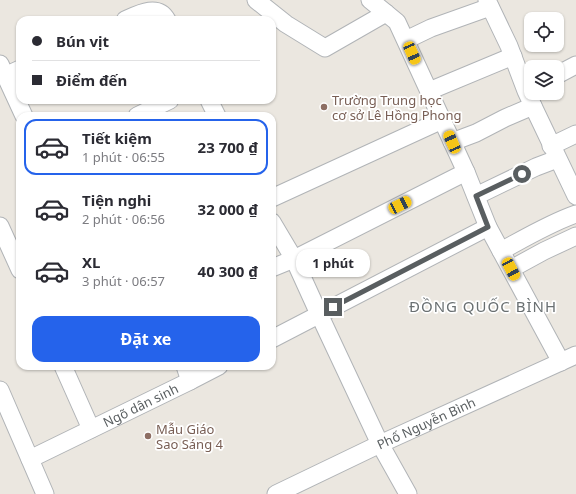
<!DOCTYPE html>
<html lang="vi">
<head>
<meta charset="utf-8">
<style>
  body { margin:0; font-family:"Noto Sans",sans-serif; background:#f2f2f3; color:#2b2b33; height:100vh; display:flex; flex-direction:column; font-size:15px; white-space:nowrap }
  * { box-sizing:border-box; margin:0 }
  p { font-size:13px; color:#7c7c81 }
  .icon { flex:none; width:22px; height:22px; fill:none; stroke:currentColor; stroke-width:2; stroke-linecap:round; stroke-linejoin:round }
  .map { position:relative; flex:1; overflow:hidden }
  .drawer { position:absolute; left:16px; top:112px; width:260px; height:258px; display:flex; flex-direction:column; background:#fff; border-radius:12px; box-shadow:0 1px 3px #0004 }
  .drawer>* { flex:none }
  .top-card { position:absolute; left:16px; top:16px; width:260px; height:88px; border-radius:12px; box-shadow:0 1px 3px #0004; display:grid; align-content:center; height:88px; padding:0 16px; background:#fff }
  .tools { position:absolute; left:524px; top:12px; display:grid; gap:8px }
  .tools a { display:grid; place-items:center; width:40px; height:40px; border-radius:8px; background:#fff; box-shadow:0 1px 3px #0004; font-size:20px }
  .end { position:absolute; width:18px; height:18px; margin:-9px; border:5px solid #595e60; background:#fff; box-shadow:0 0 0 2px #fff }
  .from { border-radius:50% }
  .bubble { position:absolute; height:28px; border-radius:12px; background:#fff; box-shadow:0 1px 3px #0004; font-size:13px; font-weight:700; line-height:28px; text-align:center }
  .car { position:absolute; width:12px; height:24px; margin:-12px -6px; border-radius:5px; box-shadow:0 0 3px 1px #0007; background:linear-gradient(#f5c518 24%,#345 0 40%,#f5c518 0 76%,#345 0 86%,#f5c518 0) }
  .top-card b { display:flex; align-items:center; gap:14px; height:38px; font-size:15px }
  .top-card b+b { border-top:1px solid #e1e1e2 }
  .top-card i { width:10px; height:10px; background:#2b2b33 }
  ul { padding:7px 0 0; list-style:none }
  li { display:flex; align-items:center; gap:12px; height:56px; margin:0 8px 6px; padding:0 8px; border:2px solid transparent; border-radius:12px }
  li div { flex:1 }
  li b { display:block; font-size:15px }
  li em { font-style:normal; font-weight:700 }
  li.on { border-color:#2563eb }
  li>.icon { width:36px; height:36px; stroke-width:1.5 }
  .primary-button { display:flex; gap:8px; margin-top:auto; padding:8px 16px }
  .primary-button a { flex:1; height:46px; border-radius:12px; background:#2563eb; color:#fff; font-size:16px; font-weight:700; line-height:46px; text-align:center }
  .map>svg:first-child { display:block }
</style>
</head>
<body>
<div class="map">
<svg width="576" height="494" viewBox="0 0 576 494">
  <rect width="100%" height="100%" fill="#ebe7e0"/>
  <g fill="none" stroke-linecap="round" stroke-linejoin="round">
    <defs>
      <g id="minor">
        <path d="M256 0 286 24 325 48 386 13"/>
        <path d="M370 0 397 22 466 172 488 227 561 362"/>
        <path d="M487 0 509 46 526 91 533 106 576 196"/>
        <path d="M125 20C138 14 158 3 167 20"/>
        <path d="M406 40 431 28 490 7"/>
        <path d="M0 64 24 116"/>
        <path d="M557 75 576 65"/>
        <path d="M5 76 20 69"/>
        <path d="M429 91 513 56"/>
        <path d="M209 100 217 116"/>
        <path d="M137 116 170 100"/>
        <path d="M452 142 476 133 505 118 533 106"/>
        <path d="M551 146 576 134"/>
        <path d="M476 196 536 167 557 159"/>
        <path d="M272 198 442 120"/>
        <path d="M272 222 294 259 319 314 380 444 408 494"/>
        <path d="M0 226 20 270"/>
        <path d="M501 251C525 238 550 223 576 214"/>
        <path d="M272 268 294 259 466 172"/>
        <path d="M511 269 544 251 576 236"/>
        <path d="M272 339 488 227"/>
        <path d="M63 366 91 429"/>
        <path d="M185 366 190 381 219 366"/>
        <path d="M0 390 45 494"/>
        <path id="s1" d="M30 459 190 381"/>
        <path id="s2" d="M276 494 380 444 576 355"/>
      </g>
    </defs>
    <use href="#minor" stroke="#b1b4b7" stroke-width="19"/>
    <use href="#minor" stroke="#fff" stroke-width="17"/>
  </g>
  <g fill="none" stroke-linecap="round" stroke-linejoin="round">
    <path stroke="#595e60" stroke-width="5" d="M333 307 488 227 476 196 522 174"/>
  </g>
  <g fill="#8d6e63" stroke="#fff" stroke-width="1.5">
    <circle cx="324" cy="107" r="4"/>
    <circle cx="148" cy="436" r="4"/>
  </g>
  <g text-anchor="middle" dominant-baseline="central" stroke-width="3.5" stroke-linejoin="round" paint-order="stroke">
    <g font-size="13" fill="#785e54" stroke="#fff" text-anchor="start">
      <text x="332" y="100">Trường Trung học<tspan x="332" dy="15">cơ sở Lê Hồng Phong</tspan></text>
      <text x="156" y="429">Mẫu Giáo<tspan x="156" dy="15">Sao Sáng 4</tspan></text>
    </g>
    <g font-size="13" fill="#595e60" stroke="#fff">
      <text stroke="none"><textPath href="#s1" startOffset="123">Ngõ dân sinh</textPath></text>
      <text stroke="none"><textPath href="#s2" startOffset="166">Phố Nguyễn Bình</textPath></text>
    </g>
    <g font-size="15" letter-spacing="1" fill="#6a7072" stroke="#fff">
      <text x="483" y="306">ĐỒNG QUỐC BÌNH</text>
    </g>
  </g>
</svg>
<div class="tools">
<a><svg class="icon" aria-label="locate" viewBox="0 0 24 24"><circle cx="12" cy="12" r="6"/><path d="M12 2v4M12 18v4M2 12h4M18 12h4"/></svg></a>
<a><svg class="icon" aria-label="layers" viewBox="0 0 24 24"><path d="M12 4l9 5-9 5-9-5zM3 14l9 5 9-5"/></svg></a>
</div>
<i class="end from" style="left:522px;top:174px"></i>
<i class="end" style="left:333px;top:307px"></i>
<div class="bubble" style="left:296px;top:249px;width:74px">1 phút</div>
<i class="car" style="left:412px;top:53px;rotate:156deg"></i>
<i class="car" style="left:452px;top:142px;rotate:336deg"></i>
<i class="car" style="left:400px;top:205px;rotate:63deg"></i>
<i class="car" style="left:511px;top:269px;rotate:152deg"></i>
<div class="top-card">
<b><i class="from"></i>Bún vịt</b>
<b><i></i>Điểm đến</b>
</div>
<section class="drawer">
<ul>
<li class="on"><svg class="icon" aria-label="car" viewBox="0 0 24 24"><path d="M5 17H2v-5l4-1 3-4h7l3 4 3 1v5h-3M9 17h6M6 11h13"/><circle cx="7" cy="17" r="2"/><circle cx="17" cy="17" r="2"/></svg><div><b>Tiết kiệm</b><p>1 phút · 06:55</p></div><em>23 700 ₫</em></li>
<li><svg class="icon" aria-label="car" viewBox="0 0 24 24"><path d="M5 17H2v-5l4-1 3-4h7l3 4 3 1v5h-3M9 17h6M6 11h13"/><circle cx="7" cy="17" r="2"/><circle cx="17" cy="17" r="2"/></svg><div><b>Tiện nghi</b><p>2 phút · 06:56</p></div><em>32 000 ₫</em></li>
<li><svg class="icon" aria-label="car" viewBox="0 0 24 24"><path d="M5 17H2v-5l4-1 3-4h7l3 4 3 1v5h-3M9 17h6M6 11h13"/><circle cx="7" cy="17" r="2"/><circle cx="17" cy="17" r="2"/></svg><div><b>XL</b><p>3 phút · 06:57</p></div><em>40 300 ₫</em></li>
</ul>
<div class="primary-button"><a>Đặt xe</a></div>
</section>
</div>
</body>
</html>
